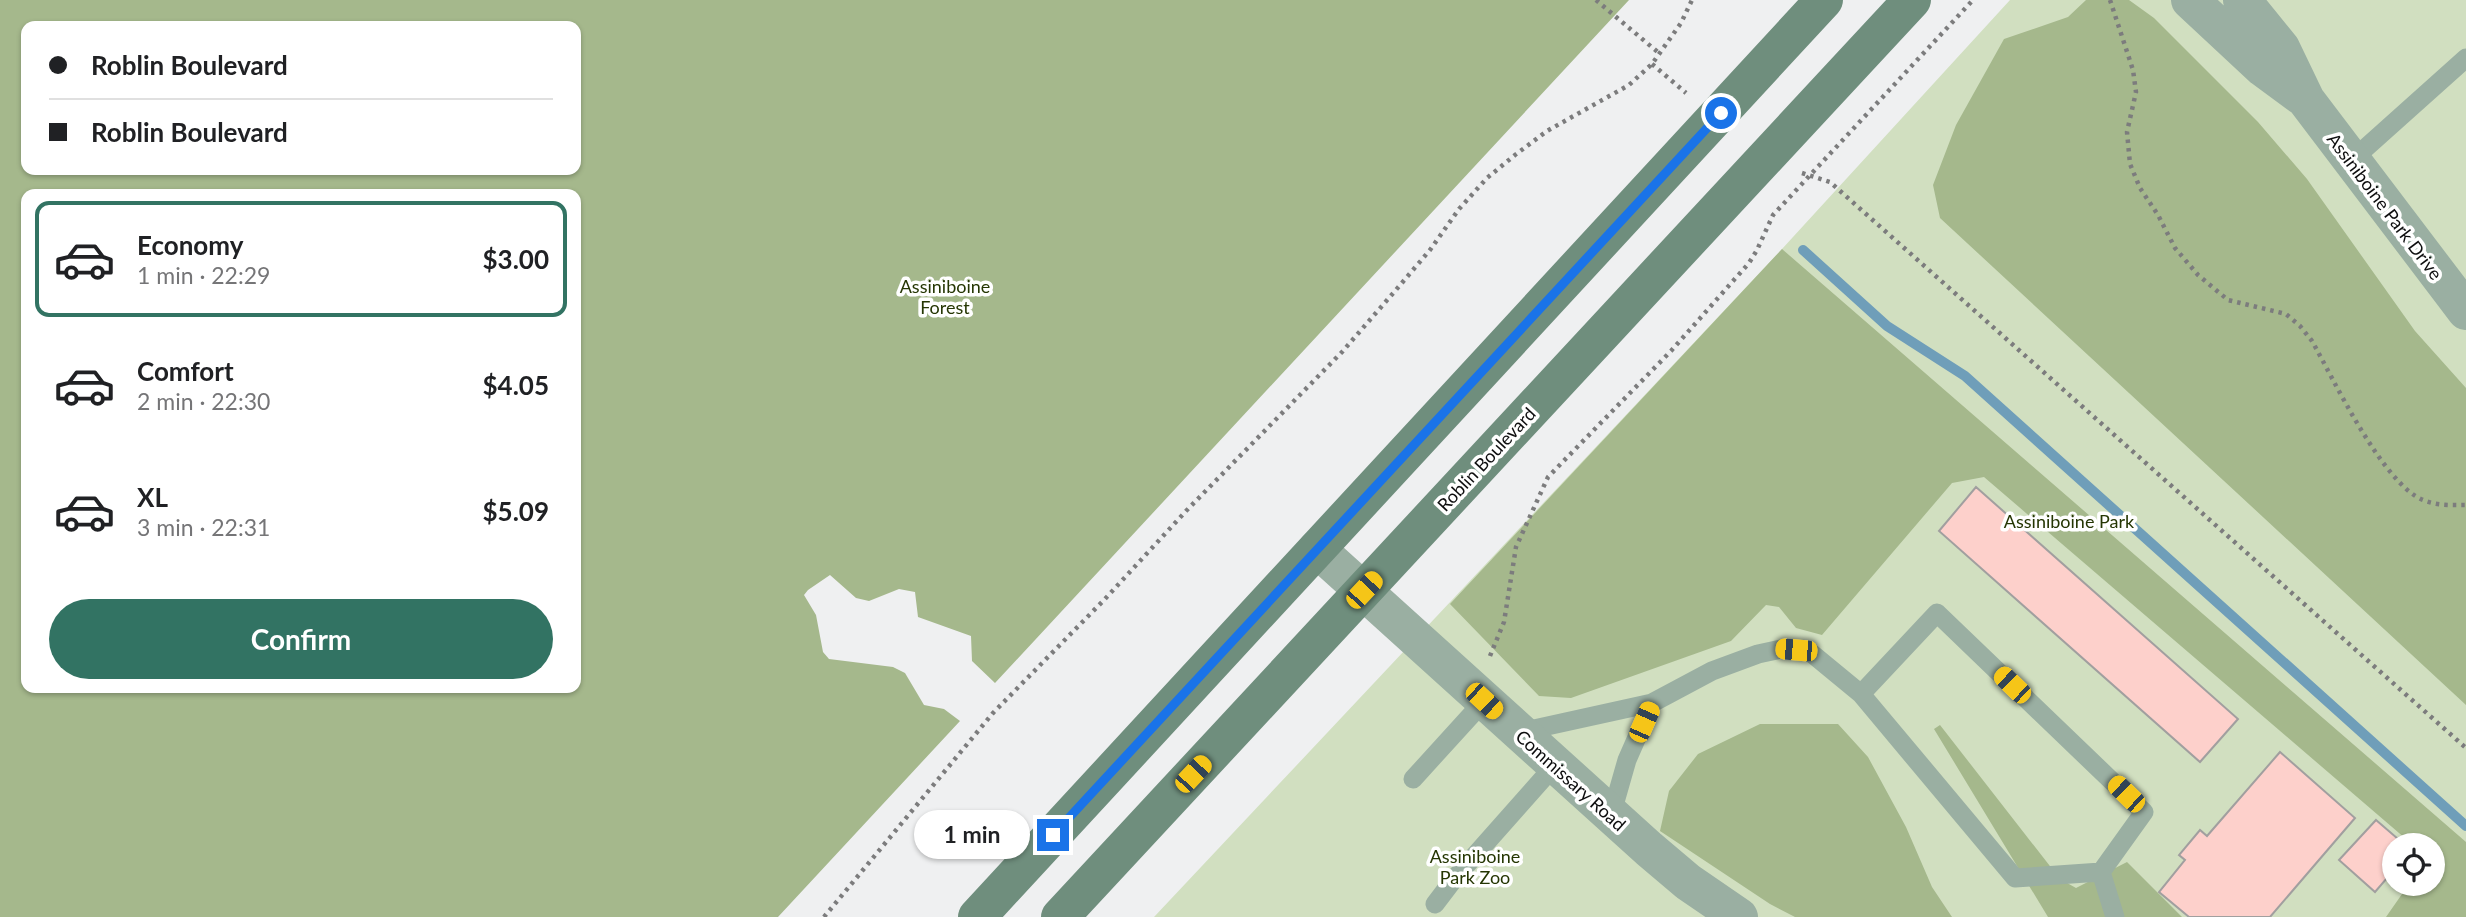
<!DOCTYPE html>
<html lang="en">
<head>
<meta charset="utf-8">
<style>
  body { margin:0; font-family:Lato,sans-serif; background:#f6f6f6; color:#202124; height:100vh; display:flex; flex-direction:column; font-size:26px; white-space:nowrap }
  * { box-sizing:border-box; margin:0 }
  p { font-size:23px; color:#757577 }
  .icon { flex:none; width:38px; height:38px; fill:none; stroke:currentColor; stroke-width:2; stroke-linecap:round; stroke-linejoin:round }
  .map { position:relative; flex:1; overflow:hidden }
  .sheet { position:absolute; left:21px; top:189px; width:560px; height:504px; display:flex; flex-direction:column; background:#fff; border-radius:14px; box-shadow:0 2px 5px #0004 }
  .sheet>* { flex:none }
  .banner { position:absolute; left:21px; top:21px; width:560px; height:154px; border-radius:14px; box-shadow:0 2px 5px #0004; display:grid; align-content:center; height:154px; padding:0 28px; background:#fff }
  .tools { position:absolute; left:2382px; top:833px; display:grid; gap:14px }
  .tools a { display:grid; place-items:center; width:63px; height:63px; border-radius:50%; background:#fff; box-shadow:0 2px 5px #0004; font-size:35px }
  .end { position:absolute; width:32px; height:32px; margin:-16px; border:9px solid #1a73e8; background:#fff; box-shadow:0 0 0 4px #fff }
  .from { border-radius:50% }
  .bubble { position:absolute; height:49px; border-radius:24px; background:#fff; box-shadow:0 2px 5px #0004; font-size:23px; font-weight:700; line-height:49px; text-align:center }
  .car { position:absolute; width:21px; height:42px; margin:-21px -10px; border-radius:9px; box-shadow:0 0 5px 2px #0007; background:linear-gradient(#f5c518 24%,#345 0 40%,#f5c518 0 76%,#345 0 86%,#f5c518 0) }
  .banner b { display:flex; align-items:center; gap:24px; height:66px; font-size:26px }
  .banner b+b { border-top:2px solid #e0e0e0 }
  .banner i { width:18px; height:18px; background:#202124 }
  ul { padding:12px 0 0; list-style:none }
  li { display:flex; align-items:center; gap:21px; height:116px; margin:0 14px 10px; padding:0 14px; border:4px solid transparent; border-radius:14px }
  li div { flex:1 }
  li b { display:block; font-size:26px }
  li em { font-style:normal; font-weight:700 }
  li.current { border-color:#327363 }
  li>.icon { width:63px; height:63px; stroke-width:1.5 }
  .action { display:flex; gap:14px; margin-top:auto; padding:14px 28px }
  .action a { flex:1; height:80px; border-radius:42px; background:#327363; color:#fff; font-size:28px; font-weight:700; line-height:80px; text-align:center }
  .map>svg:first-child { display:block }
</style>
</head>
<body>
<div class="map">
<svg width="2466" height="917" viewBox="0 0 2466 917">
  <rect width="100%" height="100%" fill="#eff0f1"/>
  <path fill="#d1dfc0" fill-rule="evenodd" d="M2010 0H2466V917H1154L1782 249ZM2394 845H2432V884H2394Z"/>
  <path fill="#a5b88c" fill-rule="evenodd" d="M0 0H1629L995 683 972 661 971 636 918 617 915 592 899 589 869 601 856 598 830 575 808 590 804 595 816 615 823 652 829 659 893 667 905 673 924 705 944 709 960 721 778 917H0ZM576 26V170H26V26ZM576 194V688H26V194Z
    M2086 0H2129L2154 18 2258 122 2307 179 2415 331 2466 388V705L1940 218 1933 185 1956 125 2004 39 2068 17Z
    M1782 249 2466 842V917H2386L2409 884H2432V845H2413L1984 477 1952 483 1822 635 1796 628 1779 607 1766 605 1731 641 1571 698 1539 696 1450 604Z
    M1760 724H1838L1868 757 1906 827 1932 887 1952 917H1795L1770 904 1660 831 1669 791 1698 754Z
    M1940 725 2060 879 2076 888 2127 862 2182 917H2048L1934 729Z"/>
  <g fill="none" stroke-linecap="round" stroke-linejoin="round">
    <path stroke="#6f9eb9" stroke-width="10" d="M1803 250 1887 326 1965 376 2466 826"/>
  </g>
  <path fill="#fdd0cb" stroke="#a19f9f" stroke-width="2" d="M1976 487 2238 719 2200 762 1939 531Z
    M2280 752 2355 818 2270 917H2189L2159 892 2185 860 2179 855 2200 830 2207 836Z
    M2376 820 2405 845H2394V870L2375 892 2339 860Z"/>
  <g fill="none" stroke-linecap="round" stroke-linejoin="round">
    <path stroke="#7c7c7d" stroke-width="4.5" stroke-dasharray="3.5 5" stroke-linecap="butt" d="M1596 0 1660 54
      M2110 0 2133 70 2136 92 2127 132 2130 164 2140 188 2158 215 2175 248 2198 275 2228 300 2286 314 2300 326 2312 341C2334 380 2383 484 2423 500 2437 506 2452 505 2466 505
      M1652 64 1686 93
      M1802 173 1830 182 2466 748
      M1490 656 1504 622 1516 547 1548 477 1671 351 1749 263 1757 250 1773 215 1973 0
      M824 917 993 713 1104 600 1186 511 1342 352 1395 291 1430 250 1459 209 1487 178 1515 155 1547 131 1629 85 1652 64 1681 23 1692 0"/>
    <path stroke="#9aafa2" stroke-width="19" d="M2351 161 2466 58
      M1861 694 1937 613 2144 812 2101 872
      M1520 732 1652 703 1712 671 1758 654 1781 649 1810 652 1861 694 2015 878 2101 872 2115 917
      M1413 779 1484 701
      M1611 816 1627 760 1652 703
      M1435 904 1454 879 1555 765"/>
    <path stroke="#9aafa2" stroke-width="38" d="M2190 0 2263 68 2301 96
      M2242 0 2281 48 2306 100 2466 311
      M1317 549 1649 849 1688 882 1739 917"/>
    <path stroke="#6f8e7d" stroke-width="38" d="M977 917 1824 0
      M1060 917 1912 0"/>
  </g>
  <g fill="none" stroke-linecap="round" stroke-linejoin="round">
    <path stroke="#1a73e8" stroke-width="9" d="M1053 835 1721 113"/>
  </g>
  <g text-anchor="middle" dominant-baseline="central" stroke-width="7" stroke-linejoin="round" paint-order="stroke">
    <g font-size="18" fill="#0e0e0f" stroke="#fff">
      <text transform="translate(2385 206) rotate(53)">Assiniboine Park Drive</text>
      <text transform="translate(1486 459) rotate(-47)">Roblin Boulevard</text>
      <text transform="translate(1571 780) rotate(42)">Commissary Road</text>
    </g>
    <g font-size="18" fill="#253603" stroke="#fff">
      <text x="945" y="286">Assiniboine<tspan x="945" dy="21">Forest</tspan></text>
      <text x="2069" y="521">Assiniboine Park</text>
      <text x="1475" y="856">Assiniboine<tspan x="1475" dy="21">Park Zoo</tspan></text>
    </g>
  </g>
</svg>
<div class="tools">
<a><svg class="icon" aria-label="locate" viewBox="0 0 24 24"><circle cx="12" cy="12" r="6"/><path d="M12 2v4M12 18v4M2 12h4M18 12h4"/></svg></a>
</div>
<i class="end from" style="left:1721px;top:113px"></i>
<i class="end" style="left:1053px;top:835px"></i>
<div class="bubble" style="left:914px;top:810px;width:116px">1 min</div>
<i class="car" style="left:1364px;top:590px;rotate:43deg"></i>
<i class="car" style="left:1796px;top:650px;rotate:275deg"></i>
<i class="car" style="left:2012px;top:685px;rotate:314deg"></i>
<i class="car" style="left:1484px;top:701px;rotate:133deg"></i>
<i class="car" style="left:1644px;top:722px;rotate:24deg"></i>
<i class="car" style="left:1193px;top:774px;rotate:43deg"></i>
<i class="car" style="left:2126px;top:794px;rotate:314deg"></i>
<div class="banner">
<b><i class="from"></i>Roblin Boulevard</b>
<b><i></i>Roblin Boulevard</b>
</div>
<section class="sheet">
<ul>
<li class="current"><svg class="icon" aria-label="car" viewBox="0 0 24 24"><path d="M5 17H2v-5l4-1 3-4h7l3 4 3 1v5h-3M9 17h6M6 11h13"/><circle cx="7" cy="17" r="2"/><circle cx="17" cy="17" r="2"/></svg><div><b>Economy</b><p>1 min · 22:29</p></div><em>$3.00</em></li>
<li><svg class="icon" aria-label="car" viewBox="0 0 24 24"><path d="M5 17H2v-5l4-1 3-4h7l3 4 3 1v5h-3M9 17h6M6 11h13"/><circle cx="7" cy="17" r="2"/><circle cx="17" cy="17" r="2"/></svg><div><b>Comfort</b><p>2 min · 22:30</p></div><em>$4.05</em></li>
<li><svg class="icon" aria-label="car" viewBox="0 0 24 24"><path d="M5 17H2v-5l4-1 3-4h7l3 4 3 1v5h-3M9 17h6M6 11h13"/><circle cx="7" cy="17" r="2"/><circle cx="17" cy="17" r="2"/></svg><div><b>XL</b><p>3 min · 22:31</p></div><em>$5.09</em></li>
</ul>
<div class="action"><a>Confirm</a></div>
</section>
</div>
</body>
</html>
